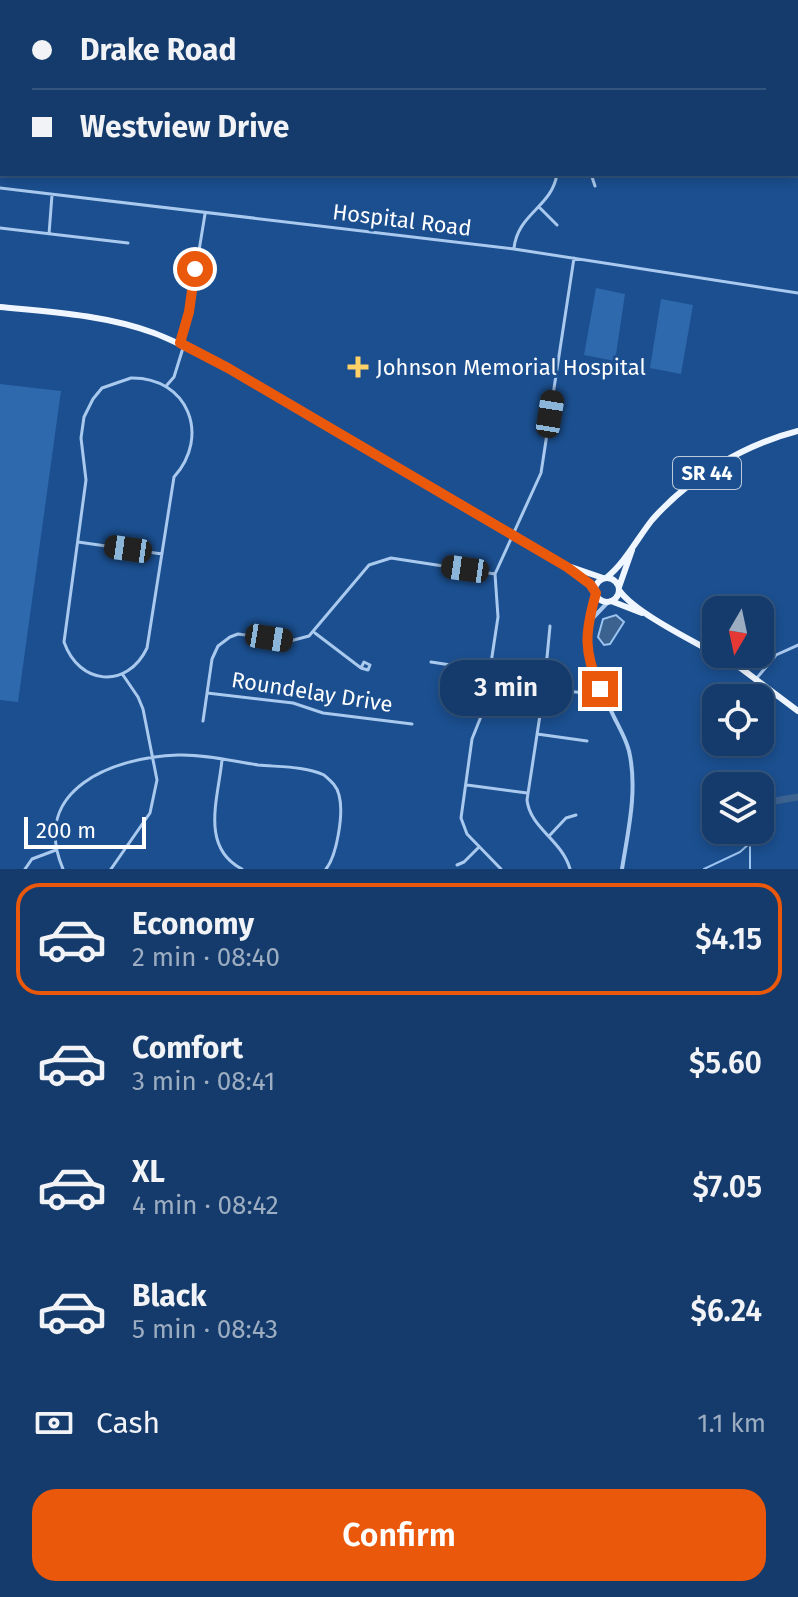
<!DOCTYPE html>
<html lang="en">
<head>
<meta charset="utf-8">
<style>
  body { margin:0; font-family:"Fira Sans",sans-serif; background:#214673; color:#f1f3f6; height:100vh; display:flex; flex-direction:column; font-size:30px; white-space:nowrap }
  * { box-sizing:border-box; margin:0 }
  p { font-size:26px; color:#9dadc1 }
  .icon { flex:none; width:44px; height:44px; fill:none; stroke:currentColor; stroke-width:2; stroke-linecap:round; stroke-linejoin:round }
  .map { position:relative; height:869px; overflow:hidden }
  .side { display:flex; flex-direction:column; background:#143b6b; flex:1 }
  .side>* { flex:none }
  .banner { position:absolute; left:0px; top:0px; width:798px; height:176px; box-shadow:0 4px 12px #0003,0 0 0 2px #33557e; display:grid; align-content:center; height:176px; padding:0 32px; background:#143b6b }
  .needle { width:52px; rotate:189deg }
  .tools { position:absolute; left:702px; top:596px; display:grid; gap:16px }
  .tools a { display:grid; place-items:center; width:72px; height:72px; border-radius:16px; background:#143b6b; box-shadow:0 4px 12px #0003,0 0 0 2px #33557e; font-size:40px }
  .scale { position:absolute; left:24px; bottom:20px; width:122px; box-sizing:border-box; padding-left:8px; border:4px solid #fff; border-top:0; font-size:22px; line-height:28px; white-space:nowrap; color:#fff; -webkit-text-stroke:6px #1b4f8f; paint-order:stroke }
  .end { position:absolute; width:36px; height:36px; margin:-18px; border:10px solid #ea580c; background:#fff; box-shadow:0 0 0 4px #fff }
  .from { border-radius:50% }
  .bubble { position:absolute; height:56px; border-radius:24px; background:#143b6b; box-shadow:0 4px 12px #0003,0 0 0 2px #33557e; font-size:26px; font-weight:600; line-height:56px; text-align:center }
  .car { position:absolute; width:24px; height:48px; margin:-24px -12px; border-radius:10px; box-shadow:0 0 6px 2px #0007; background:linear-gradient(#222 24%,#8ab4d8 0 40%,#222 0 76%,#8ab4d8 0 86%,#222 0) }
  .banner b { display:flex; align-items:center; gap:28px; height:76px; font-size:30px }
  .banner b+b { border-top:2px solid #33557e }
  .banner i { width:20px; height:20px; background:#f1f3f6 }
  ul { padding:14px 0 0; list-style:none }
  li { display:flex; align-items:center; gap:24px; height:112px; margin:0 16px 12px; padding:0 16px; border:4px solid transparent; border-radius:24px }
  li div { flex:1 }
  li b { display:block; font-size:30px }
  li em { font-style:normal; font-weight:600 }
  li.selected { border-color:#ea580c }
  li>.icon { width:72px; height:72px; stroke-width:1.5 }
  .pay { display:flex; align-items:center; gap:20px; height:88px; padding:0 32px; font-size:30px }
  .pay p { margin-inline-start:auto }
  .cta { display:flex; gap:16px; margin-top:auto; padding:16px 32px }
  .cta a { flex:1; height:92px; border-radius:24px; background:#ea580c; color:#fff; font-size:32px; font-weight:600; line-height:92px; text-align:center }
  .map>svg:first-child { display:block }
</style>
</head>
<body>
<div class="map">
<svg width="798" height="869" viewBox="0 0 798 869">
  <rect width="100%" height="100%" fill="#1b4f8f"/>
  <path fill="#2e69ad" d="M0 0H359L2 2 0 38Z
    M596 288 625 294 615 361 584 355Z
    M661 299 693 305 681 374 650 368Z
    M0 384 61 391 18 702 0 700Z"/>
  <path fill="#3c6290" stroke="#9cc4f0" stroke-width="2" d="M616 615 624 622 610 644 604 645 598 637 603 619Z"/>
  <g fill="none" stroke-linecap="round" stroke-linejoin="round">
    <path stroke="#9cc4f0" stroke-width="2" d="M750 844V869
      M704 869 740 852 750 843"/>
    <path stroke="#3c6290" stroke-width="7" d="M692 0 694 2
      M796 60 798 61
      M760 811 769 802 798 797
      M750 843 752 830"/>
    <path stroke="#a9c9ee" stroke-width="3" d="M440 0 441 2
      M584 0 590 2
      M0 70 2 69
      M0 103 2 88
      M0 157H2
      M591 174 595 186
      M0 188 514 249 798 293
      M539 207 557 225
      M0 228 128 243
      M49 234 52 195
      M514 248C518 213 552 207 557 174
      M180 343 189 312 205 214
      M131 378C188 377 211 436 174 477L147 648C127 690 79 685 64 642L86 480 81 438 84 417 93 399 102 388Z
      M167 385 174 377 183 348
      M78 542 162 554
      M550 626 544 689 527 800C530 828 562 840 570 869
      M315 633 361 668 364 662 370 665 368 670 361 668
      M431 662 490 671
      M756 679 776 655 798 645
      M544 689 586 693 600 689
      M207 693 293 703 323 713 412 724
      M203 721 212 659 218 646 230 637 238 634 290 641 309 636 369 565 391 558 495 574
      M537 734 587 741
      M222 760C218 799 200 847 242 869
      M467 785 527 793
      M550 835 566 818 576 815
      M457 865 464 862 479 847
      M25 869 32 859 56 850
      M63 869C29 789 114 757 178 755 204 754 232 761 258 765 278 767 306 766 324 775 331 781 337 786 339 795 344 813 337 855 326 869
      M111 869 150 813 157 780 143 709 138 697 123 675
      M501 869 467 834 461 818 472 739 484 709 498 617 495 574 541 473 574 258"/>
    <path stroke="#a9c9ee" stroke-width="4" d="M596 593C578 654 589 663 614 717 620 729 626 739 629 751 638 790 628 831 622 869
      M590 621 608 602"/>
    <path stroke="#f0f6ff" stroke-width="6" d="M0 307C52 312 105 315 154 333 180 343 203 356 228 368L542 552 585 579 595 589
      M571 567 603 578
      M606 578C625 563 637 539 652 520 690 477 743 445 798 431
      M595 590a12 12 0 1 1 24 0a12 12 0 1 1-24 0Z
      M619 587 632 550
      M619 590C634 612 691 640 716 654
      M611 601 642 613
      M717 654 742 669 798 711"/>
  </g>
  <g fill="none" stroke-linecap="round" stroke-linejoin="round">
    <path stroke="#ea580c" stroke-width="10" d="M195 269 189 312 180 343 228 368 567 567 590 584 596 593C585 632 583 651 600 689"/>
  </g>
  <path fill="#ffd166" stroke="#1b4f8f" stroke-width="3" d="M354 355h8v8h8v8h-8v8h-8v-8h-8v-8h8z"/>
  <g text-anchor="middle" dominant-baseline="central" stroke-width="6" stroke-linejoin="round" paint-order="stroke">
    <rect fill="#1b4f8f" stroke="#bbcadd" stroke-width="2" x="673" y="457" width="68" height="32" rx="6"/>
    <g font-size="20" font-weight="bold" fill="#fff">
      <text x="707" y="473">SR 44</text>
    </g>
    <g font-size="22" fill="#fff" stroke="#1b4f8f">
      <text transform="translate(402 220) rotate(7)">Hospital Road</text>
      <text transform="translate(312 692) rotate(9)">Roundelay Drive</text>
    </g>
    <g font-size="22" fill="#fff" stroke="#1b4f8f" text-anchor="start">
      <text x="376" y="367">Johnson Memorial Hospital</text>
    </g>
  </g>
</svg>
<div class="tools">
<a><svg class="needle" viewBox="-14 -14 28 28"><path d="M0-13l5 13h-10z" fill="#e53935"/><path d="M0 13l5-13h-10z" fill="#9dadc1"/></svg></a>
<a><svg class="icon" aria-label="locate" viewBox="0 0 24 24"><circle cx="12" cy="12" r="6"/><path d="M12 2v4M12 18v4M2 12h4M18 12h4"/></svg></a>
<a><svg class="icon" aria-label="layers" viewBox="0 0 24 24"><path d="M12 4l9 5-9 5-9-5zM3 14l9 5 9-5"/></svg></a>
</div>
<div class="scale">200 m</div>
<i class="end from" style="left:195px;top:269px"></i>
<i class="end" style="left:600px;top:689px"></i>
<div class="bubble" style="left:440px;top:660px;width:132px">3 min</div>
<i class="car" style="left:550px;top:414px;rotate:9deg"></i>
<i class="car" style="left:128px;top:549px;rotate:278deg"></i>
<i class="car" style="left:465px;top:569px;rotate:278deg"></i>
<i class="car" style="left:269px;top:638px;rotate:99deg"></i>
<div class="banner">
<b><i class="from"></i>Drake Road</b>
<b><i></i>Westview Drive</b>
</div>
</div>
<section class="side">
<ul>
<li class="selected"><svg class="icon" aria-label="car" viewBox="0 0 24 24"><path d="M5 17H2v-5l4-1 3-4h7l3 4 3 1v5h-3M9 17h6M6 11h13"/><circle cx="7" cy="17" r="2"/><circle cx="17" cy="17" r="2"/></svg><div><b>Economy</b><p>2 min · 08:40</p></div><em>$4.15</em></li>
<li><svg class="icon" aria-label="car" viewBox="0 0 24 24"><path d="M5 17H2v-5l4-1 3-4h7l3 4 3 1v5h-3M9 17h6M6 11h13"/><circle cx="7" cy="17" r="2"/><circle cx="17" cy="17" r="2"/></svg><div><b>Comfort</b><p>3 min · 08:41</p></div><em>$5.60</em></li>
<li><svg class="icon" aria-label="car" viewBox="0 0 24 24"><path d="M5 17H2v-5l4-1 3-4h7l3 4 3 1v5h-3M9 17h6M6 11h13"/><circle cx="7" cy="17" r="2"/><circle cx="17" cy="17" r="2"/></svg><div><b>XL</b><p>4 min · 08:42</p></div><em>$7.05</em></li>
<li><svg class="icon" aria-label="car" viewBox="0 0 24 24"><path d="M5 17H2v-5l4-1 3-4h7l3 4 3 1v5h-3M9 17h6M6 11h13"/><circle cx="7" cy="17" r="2"/><circle cx="17" cy="17" r="2"/></svg><div><b>Black</b><p>5 min · 08:43</p></div><em>$6.24</em></li>
</ul>
<div class="pay"><svg class="icon" aria-label="cash" viewBox="0 0 24 24"><path d="M3 7h18v10H3z"/><circle cx="12" cy="12" r="2"/></svg>Cash<p>1.1 km</p></div>
<div class="cta"><a>Confirm</a></div>
</section>
</body>
</html>
